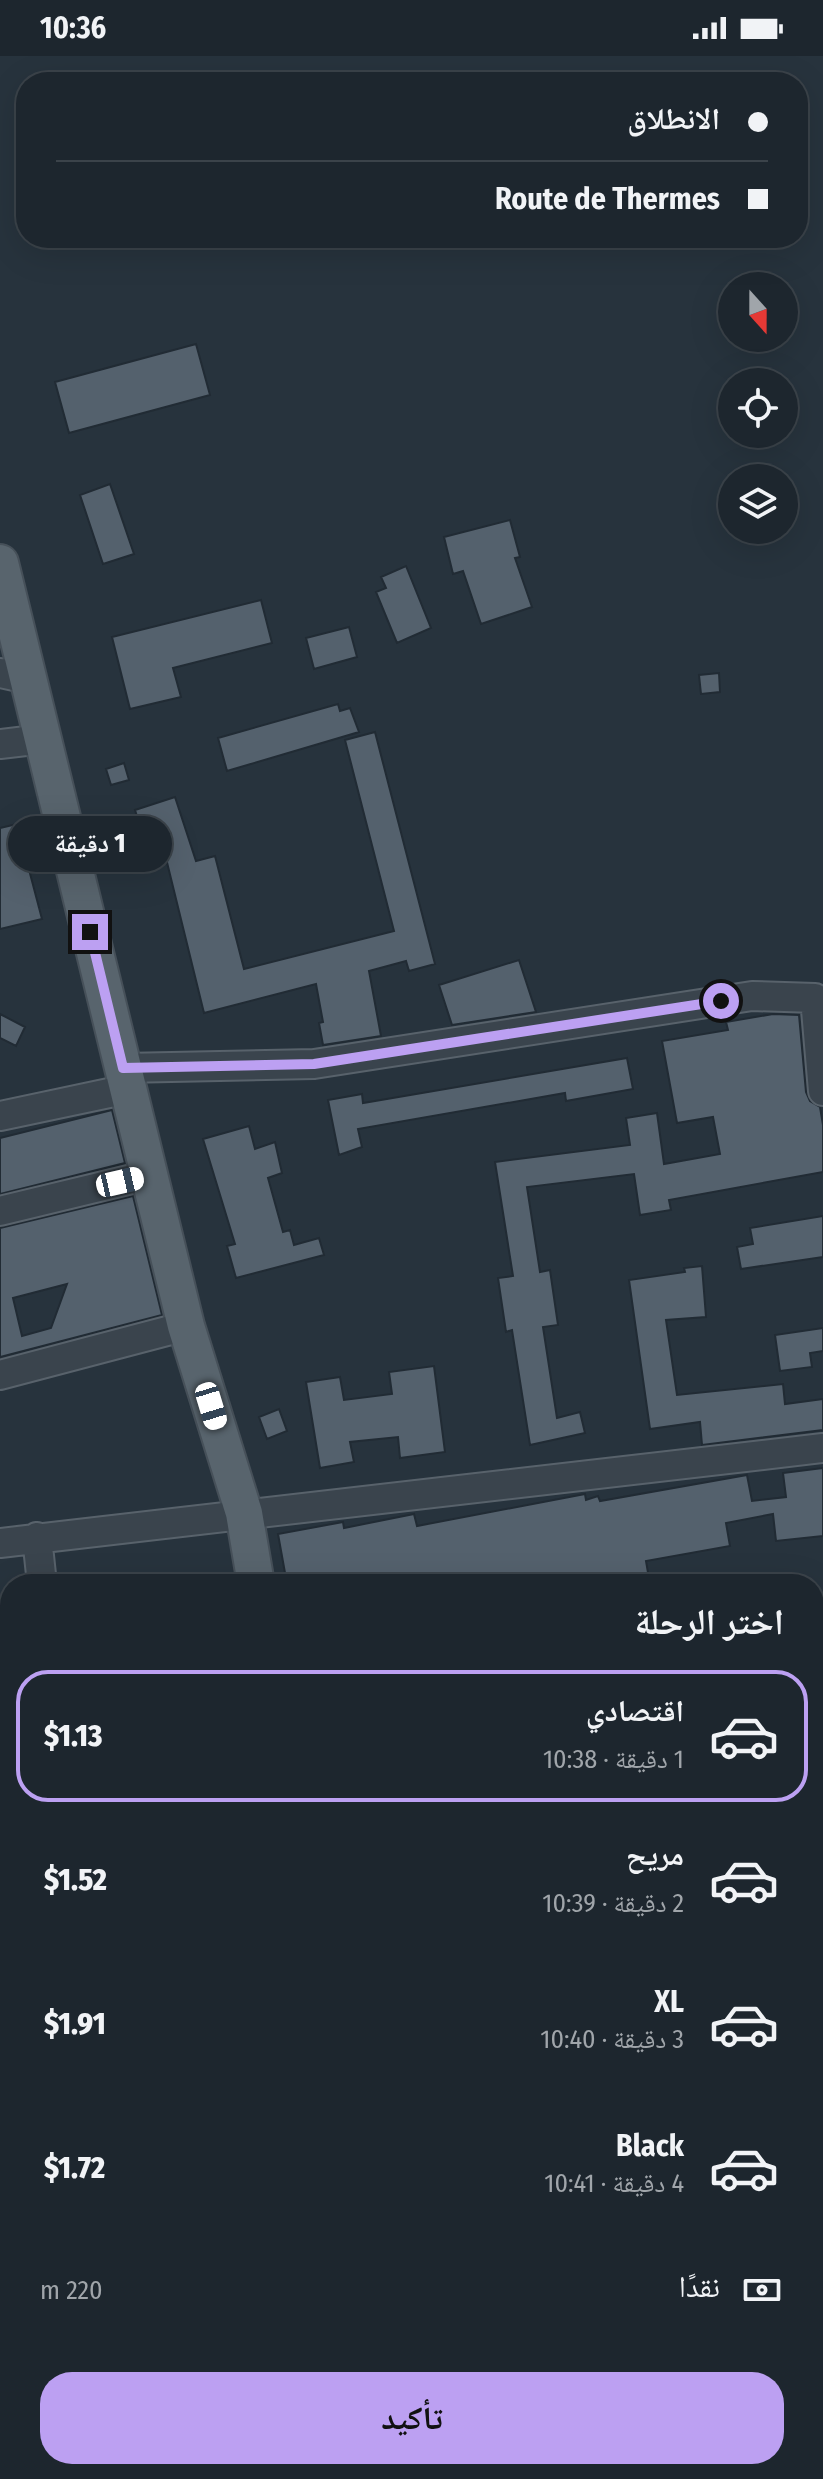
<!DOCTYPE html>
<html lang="ar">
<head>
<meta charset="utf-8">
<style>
  body { margin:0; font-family:"Fira Sans Condensed","Noto Naskh Arabic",sans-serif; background:#252e36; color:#f1f3f6; direction:rtl; height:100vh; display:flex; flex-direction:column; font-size:30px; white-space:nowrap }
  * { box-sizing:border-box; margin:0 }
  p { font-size:26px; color:#a0a5aa }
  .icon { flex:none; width:44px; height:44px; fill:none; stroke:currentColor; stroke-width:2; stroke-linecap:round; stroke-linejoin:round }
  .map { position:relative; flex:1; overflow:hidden; direction:ltr }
  .side { position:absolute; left:0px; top:1518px; width:824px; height:906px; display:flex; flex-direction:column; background:#1d262e; border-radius:32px 32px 0 0; box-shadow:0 8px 32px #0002,0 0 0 2px #3b434a; direction:rtl }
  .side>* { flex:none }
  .guide { position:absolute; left:16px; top:16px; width:792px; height:176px; border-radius:32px; box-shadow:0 8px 32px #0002,0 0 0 2px #3b434a; direction:rtl; display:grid; align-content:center; height:176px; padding:0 40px; background:#1d262e }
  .needle { width:52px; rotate:159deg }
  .tools { position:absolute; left:718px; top:216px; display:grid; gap:16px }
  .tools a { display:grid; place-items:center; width:80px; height:80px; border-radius:50%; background:#1d262e; box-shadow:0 8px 32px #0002,0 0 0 2px #3b434a; font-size:40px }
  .end { position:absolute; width:36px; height:36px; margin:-18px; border:10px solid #bca0f2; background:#111; box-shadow:0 0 0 4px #111 }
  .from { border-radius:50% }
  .bubble { position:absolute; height:56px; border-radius:28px; background:#1d262e; box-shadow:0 8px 32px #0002,0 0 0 2px #3b434a; font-size:26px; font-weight:800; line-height:56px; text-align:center; direction:rtl }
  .car { position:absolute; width:24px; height:48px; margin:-24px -12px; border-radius:10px; box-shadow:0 0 6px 2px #0007; background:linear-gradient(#fff 24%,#345 0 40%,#fff 0 76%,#345 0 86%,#fff 0) }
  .guide b { display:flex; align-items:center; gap:28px; height:76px; font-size:30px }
  .guide b+b { border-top:2px solid #3b434a }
  .guide i { width:20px; height:20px; background:#f1f3f6 }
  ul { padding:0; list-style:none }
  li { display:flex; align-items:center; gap:24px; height:132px; margin:0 16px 12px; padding:0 24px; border:4px solid transparent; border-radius:32px }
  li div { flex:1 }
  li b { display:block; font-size:30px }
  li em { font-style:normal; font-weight:800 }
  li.on { border-color:#bca0f2 }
  li>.icon { width:72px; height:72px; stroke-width:1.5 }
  h2 { padding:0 40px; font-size:36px; line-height:96px }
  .pay { display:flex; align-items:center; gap:20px; height:88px; padding:0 40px; font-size:30px }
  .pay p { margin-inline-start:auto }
  .cta { display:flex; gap:16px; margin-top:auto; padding:16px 40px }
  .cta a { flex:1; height:92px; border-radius:32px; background:#bca0f2; color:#111; font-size:32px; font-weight:800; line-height:92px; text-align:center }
  .status { display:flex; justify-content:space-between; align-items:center; height:56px; padding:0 40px; background:#1d262e; direction:ltr }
  .status svg { height:22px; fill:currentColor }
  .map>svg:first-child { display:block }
</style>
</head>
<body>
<div class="status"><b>10:36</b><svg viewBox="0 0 49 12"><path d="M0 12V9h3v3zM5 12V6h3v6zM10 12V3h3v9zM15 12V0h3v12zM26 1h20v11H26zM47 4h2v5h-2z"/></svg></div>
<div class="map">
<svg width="823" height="2423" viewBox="0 0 823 2423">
  <rect width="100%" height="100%" fill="#27333d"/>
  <path fill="#54616d" stroke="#212b34" stroke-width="2" fill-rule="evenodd" d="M196 288 210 339 69 377 55 326Z
    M110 428 134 498 103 508 80 439Z
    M510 464 520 501 515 502 532 551 481 568 463 515 453 518 444 481Z
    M406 510 431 572 397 587 376 536 386 532 381 521Z
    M261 544 272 587 173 612 181 641 130 653 112 581Z
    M349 571 357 601 314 613 306 582Z
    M719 617 720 636 701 638 699 619Z
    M338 648 340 655 350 652 359 676 227 715 218 682Z
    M375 676 435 908 409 915 406 905 369 915 381 980 323 989 319 967 323 966 316 928 204 957 163 790 148 795 135 754 175 741 196 805 215 800 244 913 394 875 345 684Z
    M124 707 129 724 111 729 106 713Z
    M17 768 42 863 0 873V772Z
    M519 904 536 956 452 969 439 929Z
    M0 958 25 971 16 990 0 982Z
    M773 958 799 959 806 1036 810 1045 820 1051 823 1069V1116L669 1144 671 1154 640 1159 634 1118 527 1131 540 1216 550 1214 558 1269 543 1271 557 1362 580 1356 585 1377 530 1389 512 1274 506 1276 498 1222 513 1220 495 1106 630 1089 626 1062 657 1057 664 1108 720 1098 713 1061 677 1067 662 985 728 974 726 966Z
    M627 1002 633 1033 566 1045 565 1037 358 1073 362 1091 339 1099 328 1044 362 1038 363 1047Z
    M112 1054 125 1107 0 1138V1082Z
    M249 1070 255 1093 275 1086 282 1117 268 1122 283 1176 290 1174 294 1189 319 1182 324 1199 236 1222 227 1190 235 1188 203 1083Z
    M133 1140 162 1259 0 1301V1172ZM67 1228 51 1272 22 1280 13 1242Z
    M823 1160V1201L741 1213 737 1191 753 1188 750 1172Z
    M702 1210 706 1261 666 1264 677 1339 783 1328 785 1348 823 1343V1374L702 1389 700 1366 650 1373 629 1224 685 1216 684 1212Z
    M823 1272V1295L810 1297 812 1311 780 1315 775 1279Z
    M434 1310 445 1396 400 1402 398 1381 350 1386 354 1406 320 1412 306 1326 340 1321 344 1344 392 1338 389 1316Z
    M279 1353 287 1375 267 1383 259 1361Z
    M823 1412V1480L776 1485 773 1458 726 1467 730 1490 646 1505 650 1528H535L534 1523 506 1528H287L278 1478 343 1466 344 1472 414 1458 417 1470 585 1438 586 1444 598 1440 600 1445 747 1419 752 1445 786 1441 783 1417Z"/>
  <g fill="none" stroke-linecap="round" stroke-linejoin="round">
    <defs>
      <path id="minor" d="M0 617 28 623
        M0 688 43 683
        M123 1012 314 1008 752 940 815 942 823 1035
        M0 1060 128 1033
        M0 1155 149 1119
        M0 1319 186 1270
        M37 1481 42 1528
        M0 1487 823 1392
        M0 1766 10 1764
        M814 2020 823 2019
        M0 2042 10 2128
        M0 2204H10
        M814 2207 823 2206
        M0 2296 10 2295
        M814 2406 816 2423
        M120 2414 121 2423
        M622 2414 623 2423"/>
      <path id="major" d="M0 507 186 1270 244 1457 256 1528
        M365 2414 366 2423"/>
    </defs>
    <use href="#minor" stroke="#58626b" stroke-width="32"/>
    <use href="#major" stroke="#465059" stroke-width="40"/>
    <use href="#minor" stroke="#3a444d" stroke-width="28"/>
    <use href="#major" stroke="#58646d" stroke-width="36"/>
  </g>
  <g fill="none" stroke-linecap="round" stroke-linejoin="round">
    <path stroke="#bca0f2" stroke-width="10" d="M90 876 123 1012 314 1008 721 945"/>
  </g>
</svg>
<div class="tools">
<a><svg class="needle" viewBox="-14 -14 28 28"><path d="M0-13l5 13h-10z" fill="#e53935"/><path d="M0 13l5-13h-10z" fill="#a0a5aa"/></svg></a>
<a><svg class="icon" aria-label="locate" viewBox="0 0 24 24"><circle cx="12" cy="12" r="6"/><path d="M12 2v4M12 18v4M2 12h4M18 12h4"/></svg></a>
<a><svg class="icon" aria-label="layers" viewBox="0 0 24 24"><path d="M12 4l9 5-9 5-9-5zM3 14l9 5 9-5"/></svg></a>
</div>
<i class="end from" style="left:721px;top:945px"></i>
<i class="end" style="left:90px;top:876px"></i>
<div class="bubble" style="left:8px;top:760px;width:164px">1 دقيقة</div>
<i class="car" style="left:120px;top:1126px;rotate:77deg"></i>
<i class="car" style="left:211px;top:1350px;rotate:163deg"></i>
<div class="guide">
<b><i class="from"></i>الانطلاق</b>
<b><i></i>Route de Thermes</b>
</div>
<section class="side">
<h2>اختر الرحلة</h2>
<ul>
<li class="on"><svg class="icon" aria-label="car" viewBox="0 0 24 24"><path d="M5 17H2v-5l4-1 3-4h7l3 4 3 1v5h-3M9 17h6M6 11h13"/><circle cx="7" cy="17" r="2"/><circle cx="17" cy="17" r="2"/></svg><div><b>اقتصادي</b><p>1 دقيقة · 10:38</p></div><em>$1.13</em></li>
<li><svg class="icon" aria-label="car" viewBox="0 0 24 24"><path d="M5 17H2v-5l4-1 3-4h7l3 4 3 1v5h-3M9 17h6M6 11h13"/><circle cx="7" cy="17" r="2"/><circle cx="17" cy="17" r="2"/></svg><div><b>مريح</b><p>2 دقيقة · 10:39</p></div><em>$1.52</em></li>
<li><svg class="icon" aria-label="car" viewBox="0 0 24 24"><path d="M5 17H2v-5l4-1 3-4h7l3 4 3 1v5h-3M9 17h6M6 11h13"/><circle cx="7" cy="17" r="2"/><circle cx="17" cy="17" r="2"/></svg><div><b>XL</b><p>3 دقيقة · 10:40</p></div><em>$1.91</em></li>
<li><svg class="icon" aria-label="car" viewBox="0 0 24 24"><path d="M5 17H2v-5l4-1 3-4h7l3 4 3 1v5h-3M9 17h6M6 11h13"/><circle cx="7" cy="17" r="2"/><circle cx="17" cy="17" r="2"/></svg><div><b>Black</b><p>4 دقيقة · 10:41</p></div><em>$1.72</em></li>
</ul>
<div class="pay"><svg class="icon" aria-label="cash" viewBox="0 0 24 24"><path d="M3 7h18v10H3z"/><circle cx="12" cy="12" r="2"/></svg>نقدًا<p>220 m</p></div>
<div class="cta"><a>تأكيد</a></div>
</section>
</div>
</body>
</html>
